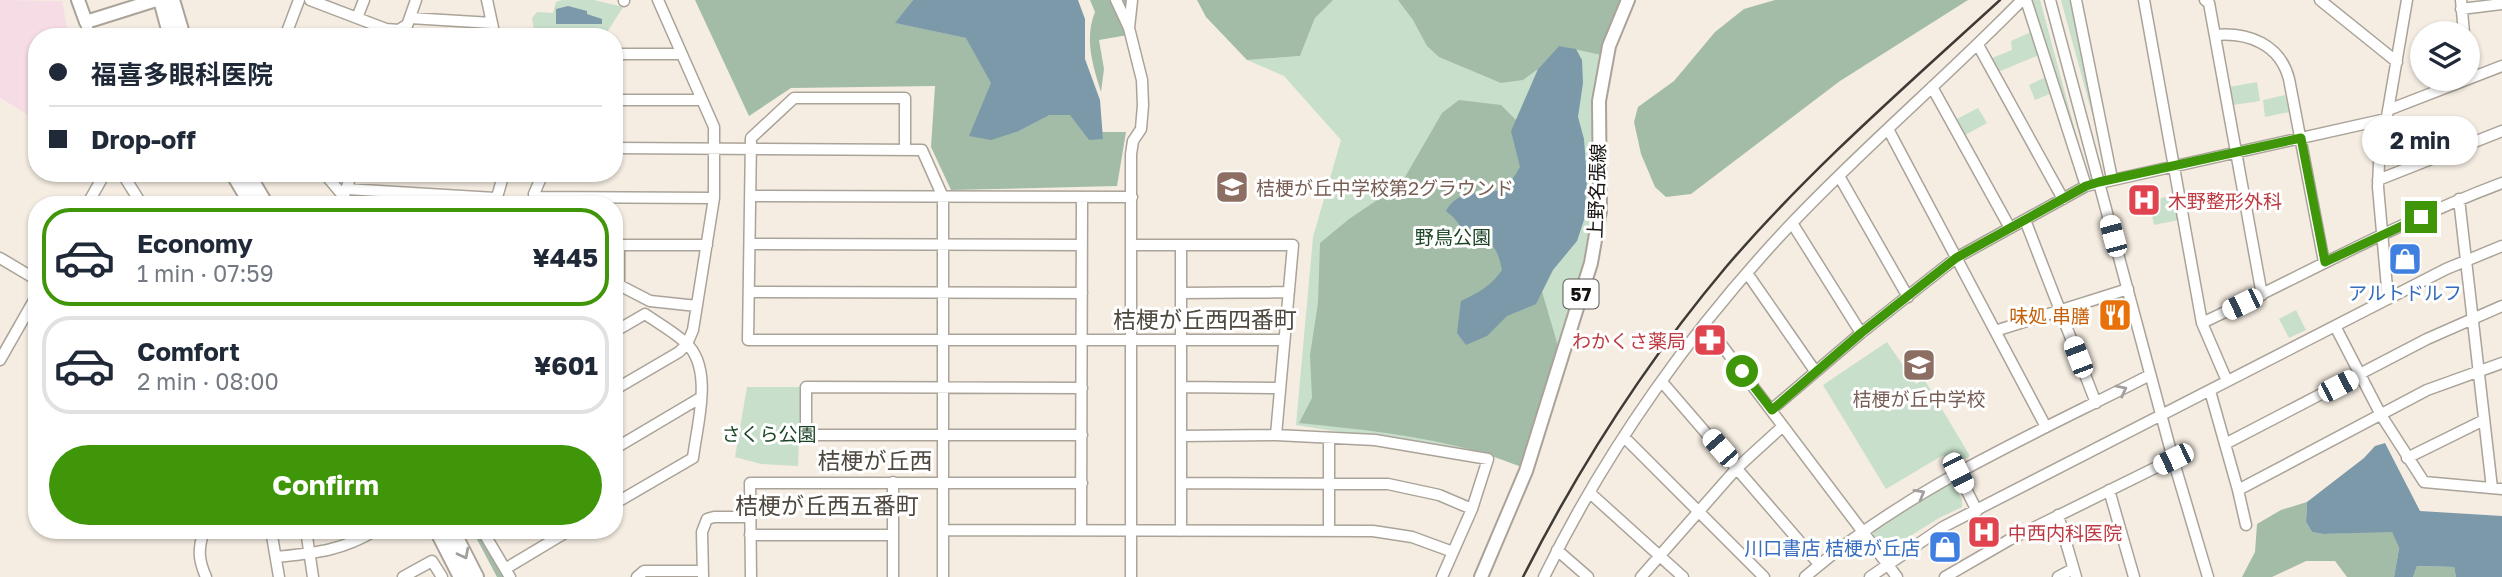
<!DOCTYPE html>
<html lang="en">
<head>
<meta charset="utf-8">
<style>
  body { margin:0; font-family:"Golos Text","Noto Sans JP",sans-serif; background:#f6f6f7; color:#1f2937; height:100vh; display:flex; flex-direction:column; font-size:26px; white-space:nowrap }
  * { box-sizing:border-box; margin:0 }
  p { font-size:23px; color:#747a83 }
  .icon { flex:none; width:38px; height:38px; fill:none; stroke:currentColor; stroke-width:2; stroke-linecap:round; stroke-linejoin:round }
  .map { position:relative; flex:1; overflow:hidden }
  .panel { position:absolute; left:28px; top:196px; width:595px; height:343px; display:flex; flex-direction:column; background:#fff; border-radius:28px; box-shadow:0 2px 5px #0004 }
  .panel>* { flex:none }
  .hud { position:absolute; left:28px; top:28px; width:595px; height:154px; border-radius:28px; box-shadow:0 2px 5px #0004; display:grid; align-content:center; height:154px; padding:0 21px; background:#fff }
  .buttons { position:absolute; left:2410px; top:21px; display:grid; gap:14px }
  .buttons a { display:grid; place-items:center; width:70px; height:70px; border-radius:50%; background:#fff; box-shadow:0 2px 5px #0004; font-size:35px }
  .end { position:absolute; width:32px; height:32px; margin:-16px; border:9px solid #3f9609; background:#fff; box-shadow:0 0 0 4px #fff }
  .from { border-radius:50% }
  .bubble { position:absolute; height:49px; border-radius:24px; background:#fff; box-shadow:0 2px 5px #0004; font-size:23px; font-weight:700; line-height:49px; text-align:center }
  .car { position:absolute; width:21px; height:42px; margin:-21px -10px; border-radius:9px; box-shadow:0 0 5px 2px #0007; background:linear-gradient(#fff 24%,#345 0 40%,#fff 0 76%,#345 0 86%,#fff 0) }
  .hud b { display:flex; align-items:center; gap:24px; height:66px; font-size:26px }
  .hud b+b { border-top:2px solid #e0e1e3 }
  .hud i { width:18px; height:18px; background:#1f2937 }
  ul { padding:12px 0 0; list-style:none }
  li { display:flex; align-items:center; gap:21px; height:98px; margin:0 14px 10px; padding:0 7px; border:4px solid #e0e1e3; border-radius:28px }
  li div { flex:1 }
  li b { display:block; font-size:26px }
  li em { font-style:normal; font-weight:700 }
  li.current { border-color:#3f9609 }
  li>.icon { width:63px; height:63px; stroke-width:1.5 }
  .cta { display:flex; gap:14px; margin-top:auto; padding:14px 21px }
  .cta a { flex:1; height:80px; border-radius:42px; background:#3f9609; color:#fff; font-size:28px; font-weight:700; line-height:80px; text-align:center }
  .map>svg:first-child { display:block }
</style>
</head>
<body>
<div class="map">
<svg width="2502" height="577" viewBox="0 0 2502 577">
  <rect width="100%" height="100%" fill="#f5ede2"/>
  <path fill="#f6dde5" d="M0 0 62 1 69 37H37V120L0 98Z"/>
  <path fill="#c7dfcb" d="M562 0H594L623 7 604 37H535L532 18 537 12 553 13 556 2Z
    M1331 0H1622L1594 101V220L1581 282 1519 460 1296 425 1313 237 1341 140 1284 76 1247 60 1300 56 1315 18Z
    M2031 0H2040L2086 171 2031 1Z
    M2061 0H2072L2106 165Z
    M2031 32 2039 55 1998 72 1992 58 2012 50 2011 41Z
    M2046 77 2052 93 2035 100 2029 85Z
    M2257 82 2260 101 2233 105 2229 87Z
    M2285 95 2289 112 2265 117 2263 100Z
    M1978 108 1987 123 1965 135 1957 119Z
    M2174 195 2178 220 2154 225 2149 201Z
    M2296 310 2306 330 2289 338 2279 319Z
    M1887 342 1916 384 1924 379 1970 456 1951 466 1943 455 1886 489 1823 385Z
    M747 387H801L798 466 761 464 735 457Z
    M1949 482 1954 484 1962 500V507L1939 518 1888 550H1884L1873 535 1875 530Z"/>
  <path fill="#a3bca7" d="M695 0H913L896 23 967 38 1019 131 1050 115H1071L1103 139 1102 132H1126L1117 186 951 190 931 147 935 86 791 88 749 116Z
    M1090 0H1129L1128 35 1099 40 1104 69 1101 92C1093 66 1084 39 1095 12Z
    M1197 0H1333L1315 18 1300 56 1247 60 1206 17Z
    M1398 0H1622L1602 55 1559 46 1538 69 1523 80 1501 83 1439 57 1427 46 1413 20Z
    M1775 0H1968L1840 81 1691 194 1666 197 1655 187 1641 154 1634 122 1638 107 1674 81 1715 32 1744 9Z
    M1459 100 1501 105 1518 122 1533 261 1558 346 1522 467C1507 462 1491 455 1476 451 1418 435 1358 429 1299 423L1312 398 1310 355 1318 303 1320 243 1349 219 1401 184 1442 113Z
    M2307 502 2306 522 2312 532 2324 534 2392 531 2399 548 2394 577H2347L2335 561H2306L2272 577H2242L2255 552 2257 524 2281 510Z
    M472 530H478L505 577H497Z
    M2417 566 2454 567 2456 577H2413Z"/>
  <path fill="#7c99a9" d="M913 0H1078L1085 19V59L1100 100 1103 139 1089 140 1070 115H1050L1019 131 991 140 969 136 991 83 966 38 895 23Z
    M568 6 587 11V14L602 19V24H556V9Z
    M1559 46 1576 49 1582 60 1583 83 1578 117 1584 139 1587 181 1584 220 1577 241 1553 270 1536 304 1507 316 1487 336 1466 345 1457 333 1461 301C1478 293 1491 286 1502 270 1497 246 1490 234 1462 240 1463 226 1456 219 1446 211 1457 189 1485 193 1506 190L1520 167 1511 131 1538 69Z
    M2385 443 2420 511 2502 516V577H2456L2454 567 2417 566 2413 577H2394L2399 548 2392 532 2323 534 2312 532 2306 522 2307 502 2364 458 2375 446Z"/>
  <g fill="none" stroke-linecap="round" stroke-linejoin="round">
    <defs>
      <path id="minor" d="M310 0 386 29 399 30 405 26
        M487 0 495 37
        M624 0V1
        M1116 0 1129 28
        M2026 0 2086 186
        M2050 0 2173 459 2208 577
        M2076 0 2112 179
        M2144 0 2202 323 2227 381
        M2205 0 2209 3 2262 295
        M2320 0 2397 62
        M2461 0 2464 33
        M2461 9 2502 4
        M357 18 364 0
        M410 18 492 23
        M86 22 89 37
        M2215 35C2248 32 2280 44 2289 79L2324 262
        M285 37 299 0
        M403 37 416 0
        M1978 45 2063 199
        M614 54H680
        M2468 62 2469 78
        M1932 87 2010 228
        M614 100H702
        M2388 110 2502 66
        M1888 129 2046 427
        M614 148 922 150 943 197V577
        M905 149V98H794L751 138 748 340H1284
        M122 173 142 205
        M324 173 351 205
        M1839 176 1908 297
        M2378 180 2502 131
        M346 189 495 198
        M345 192 352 173
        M751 196 1132 197
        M534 197 714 198
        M2459 199 2492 488
        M495 204 504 173
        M87 205 105 173
        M534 205V194L543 173
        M2025 220 2096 403
        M1792 223 1861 333
        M750 244 1082 245
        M614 245H707
        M619 245V285L650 301 697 306
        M1131 245H1293L1276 435
        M1181 245V531
        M0 258 37 280
        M1747 273 1815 371
        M749 292 1082 293
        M1181 293 1289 292
        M2388 299 2378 187 2379 163 2407 0
        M1705 323 1897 577
        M2202 323C2302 276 2398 222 2502 183
        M2335 326 2381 415 2424 482 2502 489
        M1995 331 2128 289
        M614 332 645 314C658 323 674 332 686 343 714 369 697 424 693 458L614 504
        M0 360 37 295
        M1662 382 1819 564
        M1181 387 1280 388
        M1082 388 806 387V435H1082
        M614 390 679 352 687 344 693 330 714 198V127L658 0
        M2210 391 2238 490 2427 390 2502 363
        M1771 410 1861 333 1956 258 2086 186 2386 119
        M1181 436 1276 435 1375 440 1488 459 1472 509 1442 577
        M1624 437 1764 577
        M2225 444 2427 339 2502 306
        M614 449 700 398
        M2407 458 2484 420
        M1958 473 1977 511
        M1181 483 1388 484 1439 495 1472 509
        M614 488 621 500
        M2109 490 2134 577
        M2238 490 2246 525
        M1590 493 1683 577
        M2058 515 2076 577
        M204 530C198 549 198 559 206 577
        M271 530 279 577
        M306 530 313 577
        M482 530 510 577
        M943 530 1373 531 1412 537 1453 552
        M1081 530 1082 197
        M1329 530V438
        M750 535H893
        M1557 550 1588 577
        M276 557C314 553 342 551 376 530
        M505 569 570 530
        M403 577 432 561 442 577
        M637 577 644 571H703
        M703 577 702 532 707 519 714 517H750
        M751 577 750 483H1082
        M893 577V482
        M1131 577V154L1133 141 1141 129 1143 105 1142 80 1129 28 1132 0
        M1544 577C1607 448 1694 326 1793 222 1866 145 1948 76 2022 0
        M1641 577 1737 468 1783 426
        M1805 577C1906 489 2031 436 2150 375
        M1870 577 1943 527 2446 269 2502 246
        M1945 577 2009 540 2173 459
        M2058 577 2073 569"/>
      <path id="major" d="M78 0 86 22 156 0
        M1481 577 1526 471 1591 263 1600 211 1599 101 1609 46 1628 0"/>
      <path id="highway" d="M161 0 171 37
        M172 0 183 37
        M233 173 252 205
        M247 173 266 205
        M437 530 461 577
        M452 530 476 577"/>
    </defs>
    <use href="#minor" stroke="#aaa399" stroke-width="13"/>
    <use href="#major" stroke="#aaa399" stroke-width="16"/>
    <use href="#highway" stroke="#aaa399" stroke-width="18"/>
    <use href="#minor" stroke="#fff" stroke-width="10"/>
    <use href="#major" stroke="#fff" stroke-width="12"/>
    <use href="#highway" stroke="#fff" stroke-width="14"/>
    <path stroke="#3e3a35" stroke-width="2.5" d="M1523 577C1579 467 1646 362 1726 267 1809 170 1906 86 2000 0"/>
  </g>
  <defs><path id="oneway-chevron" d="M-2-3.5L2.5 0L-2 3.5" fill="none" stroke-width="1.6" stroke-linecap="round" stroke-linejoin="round" transform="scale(1.75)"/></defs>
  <g stroke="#a1a09f">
    <use href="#oneway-chevron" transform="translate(2122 390) rotate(-27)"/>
    <use href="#oneway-chevron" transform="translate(1920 494) rotate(-30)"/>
    <use href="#oneway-chevron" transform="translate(464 554) rotate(63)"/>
  </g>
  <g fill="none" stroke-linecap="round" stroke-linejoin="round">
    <path stroke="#3f9609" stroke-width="9" d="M1742 371 1772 410 1861 333 1956 258 2086 186 2099 182 2301 138 2325 262 2421 217"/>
  </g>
  <defs>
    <symbol id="school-square" viewBox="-11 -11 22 22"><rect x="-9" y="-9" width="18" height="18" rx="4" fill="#8d6e63" stroke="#fff"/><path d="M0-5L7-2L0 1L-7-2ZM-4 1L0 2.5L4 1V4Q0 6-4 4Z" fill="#fff"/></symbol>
    <symbol id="hospital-square" viewBox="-11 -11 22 22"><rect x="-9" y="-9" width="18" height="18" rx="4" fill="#e0444e" stroke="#fff"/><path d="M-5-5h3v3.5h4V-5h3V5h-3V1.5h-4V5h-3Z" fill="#fff"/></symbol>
    <symbol id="shop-square" viewBox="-11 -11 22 22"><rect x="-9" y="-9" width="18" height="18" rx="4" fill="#3f7fe0" stroke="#fff"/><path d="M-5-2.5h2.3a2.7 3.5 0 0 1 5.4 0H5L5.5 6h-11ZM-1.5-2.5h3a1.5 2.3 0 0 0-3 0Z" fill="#fff"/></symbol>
    <symbol id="restaurant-square" viewBox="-11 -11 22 22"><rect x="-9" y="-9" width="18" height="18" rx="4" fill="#e8710a" stroke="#fff"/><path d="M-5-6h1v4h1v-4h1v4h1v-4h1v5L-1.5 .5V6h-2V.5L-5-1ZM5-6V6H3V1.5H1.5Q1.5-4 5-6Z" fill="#fff"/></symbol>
    <symbol id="pharmacy-square" viewBox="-11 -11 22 22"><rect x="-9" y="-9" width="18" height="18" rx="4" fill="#e0444e" stroke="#fff"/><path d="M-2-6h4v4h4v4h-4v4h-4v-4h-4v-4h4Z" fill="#fff"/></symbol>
  </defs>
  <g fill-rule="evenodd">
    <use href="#school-square" x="1213" y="168" width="38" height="38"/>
    <use href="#hospital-square" x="2125" y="181" width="38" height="38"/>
    <use href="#shop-square" x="2386" y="240" width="38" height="38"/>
    <use href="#restaurant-square" x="2096" y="296" width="38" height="38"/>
    <use href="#pharmacy-square" x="1691" y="321" width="38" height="38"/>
    <use href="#school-square" x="1900" y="346" width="38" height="38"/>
    <use href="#hospital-square" x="1965" y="513" width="38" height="38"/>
    <use href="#shop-square" x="1926" y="528" width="38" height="38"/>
  </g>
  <g text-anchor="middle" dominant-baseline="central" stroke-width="6" stroke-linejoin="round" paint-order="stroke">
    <rect fill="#fff" stroke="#5b5957" stroke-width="2" x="1563.5" y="279.5" width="35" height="29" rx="5"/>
    <g font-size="18" font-weight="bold" fill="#15120f">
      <text x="1581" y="294">57</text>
    </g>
    <g font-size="19" fill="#785e54" stroke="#fff" text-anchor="start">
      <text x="1256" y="187">桔梗が丘中学校第2グラウンド</text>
      <text x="1919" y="398" text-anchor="middle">桔梗が丘中学校</text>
    </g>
    <g font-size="19" fill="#15120f" stroke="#fff">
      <text transform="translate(1596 191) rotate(-88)">上野名張線</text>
    </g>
    <g font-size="19" fill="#be3a42" stroke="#fff" text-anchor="start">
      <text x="2168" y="200">木野整形外科</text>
      <text x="1686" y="340" text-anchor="end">わかくさ薬局</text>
      <text x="2008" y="532">中西内科医院</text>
    </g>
    <g font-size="19" fill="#1b4425" stroke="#fff">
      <text x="1453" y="236">野鳥公園</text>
      <text x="769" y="433">さくら公園</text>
    </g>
    <g font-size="19" fill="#366cbe" stroke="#fff">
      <text x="2405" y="292">アルトドルフ</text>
      <text x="1920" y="547" text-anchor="end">川口書店 桔梗が丘店</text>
    </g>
    <g font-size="19" fill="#c56008" stroke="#fff" text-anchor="end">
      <text x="2090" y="315">味処 串膳</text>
    </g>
    <g font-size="23" fill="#4e483f" stroke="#fff">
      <text x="1205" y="319">桔梗が丘西四番町</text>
      <text x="875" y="460">桔梗が丘西</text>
      <text x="827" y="505">桔梗が丘西五番町</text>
    </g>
  </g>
</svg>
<div class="buttons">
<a><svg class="icon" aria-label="layers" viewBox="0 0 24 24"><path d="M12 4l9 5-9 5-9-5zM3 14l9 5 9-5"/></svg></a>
</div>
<i class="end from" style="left:1742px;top:371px"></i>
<i class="end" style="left:2421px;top:217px"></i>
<div class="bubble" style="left:2362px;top:116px;width:116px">2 min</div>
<i class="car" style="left:2113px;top:236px;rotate:345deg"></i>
<i class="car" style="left:2242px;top:304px;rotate:244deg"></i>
<i class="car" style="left:2078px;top:357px;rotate:339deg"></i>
<i class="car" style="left:2338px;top:386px;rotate:63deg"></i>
<i class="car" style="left:1720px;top:448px;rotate:319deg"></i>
<i class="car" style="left:2173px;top:459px;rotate:244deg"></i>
<i class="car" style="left:1958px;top:473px;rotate:153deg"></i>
<div class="hud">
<b><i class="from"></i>福喜多眼科医院</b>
<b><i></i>Drop-off</b>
</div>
<section class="panel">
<ul>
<li class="current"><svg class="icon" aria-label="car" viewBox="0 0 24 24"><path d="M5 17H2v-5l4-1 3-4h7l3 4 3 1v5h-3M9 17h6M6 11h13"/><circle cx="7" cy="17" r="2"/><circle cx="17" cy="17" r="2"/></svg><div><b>Economy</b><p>1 min · 07:59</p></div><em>¥445</em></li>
<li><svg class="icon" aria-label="car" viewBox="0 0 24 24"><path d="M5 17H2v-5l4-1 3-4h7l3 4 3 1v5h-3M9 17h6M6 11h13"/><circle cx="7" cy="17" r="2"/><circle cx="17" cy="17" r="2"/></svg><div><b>Comfort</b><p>2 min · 08:00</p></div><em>¥601</em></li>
</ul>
<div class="cta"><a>Confirm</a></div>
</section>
</div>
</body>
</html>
